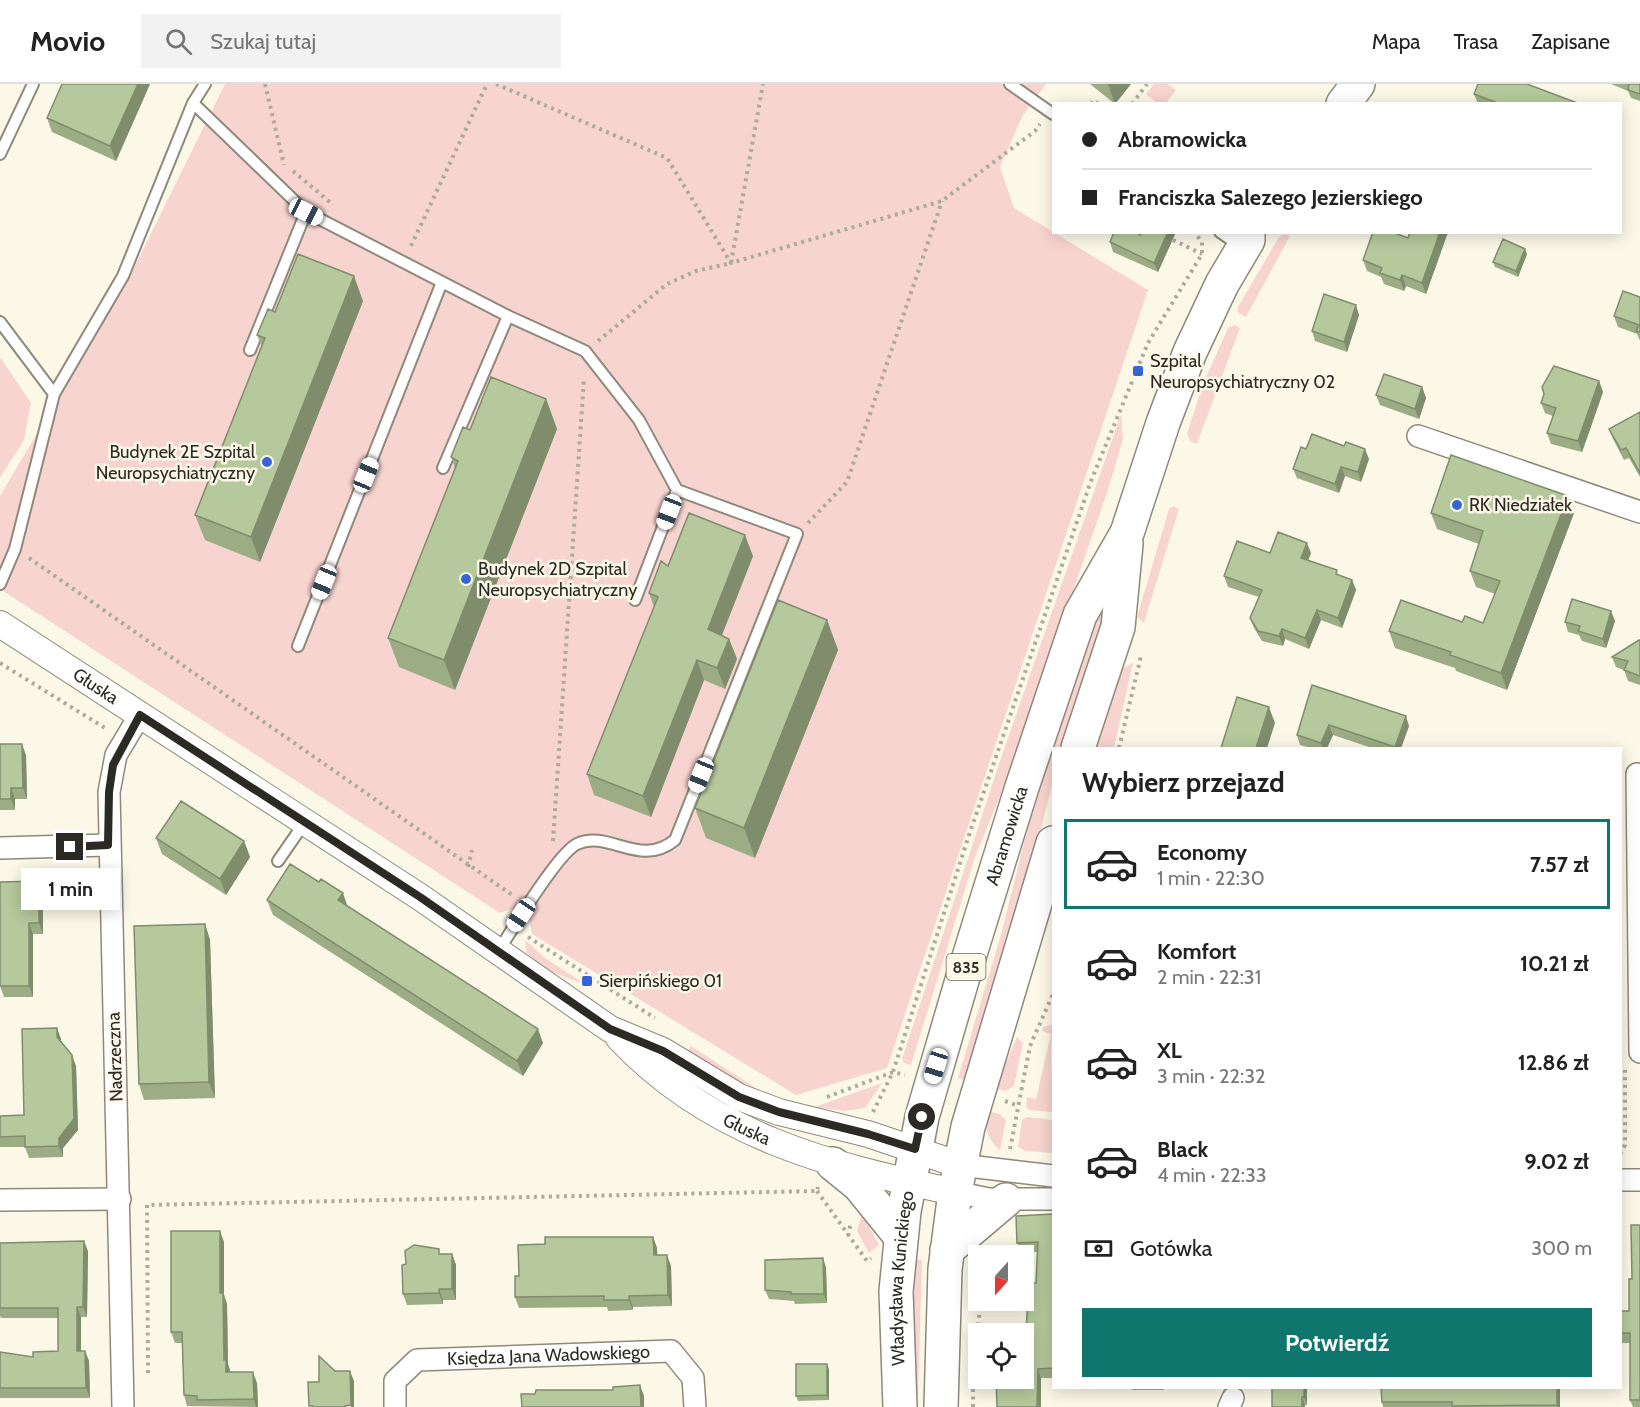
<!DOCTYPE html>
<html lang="pl">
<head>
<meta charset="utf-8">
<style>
  body { margin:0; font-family:Cabin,sans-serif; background:#f2f2f2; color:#222; height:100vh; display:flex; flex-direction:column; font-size:22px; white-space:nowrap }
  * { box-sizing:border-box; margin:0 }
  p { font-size:20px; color:#767676 }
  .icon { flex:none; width:33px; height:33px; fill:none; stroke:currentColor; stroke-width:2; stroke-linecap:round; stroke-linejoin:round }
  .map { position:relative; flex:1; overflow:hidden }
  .panel { position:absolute; left:1052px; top:663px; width:570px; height:642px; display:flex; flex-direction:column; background:#fff; border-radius:0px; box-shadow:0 3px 15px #0003 }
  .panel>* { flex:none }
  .banner { position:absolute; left:1052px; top:18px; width:570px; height:132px; border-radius:0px; box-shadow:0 3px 15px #0003; display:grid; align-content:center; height:132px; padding:0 30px; background:#fff }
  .needle { width:39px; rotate:201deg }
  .controls { position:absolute; left:968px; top:1161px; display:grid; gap:12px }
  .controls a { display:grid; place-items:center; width:66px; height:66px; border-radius:0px; background:#fff; box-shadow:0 3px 15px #0003; font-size:30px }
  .end { position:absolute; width:27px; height:27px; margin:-14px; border:8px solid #2b2a24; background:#fff; box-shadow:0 0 0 3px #fff }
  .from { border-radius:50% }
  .bubble { position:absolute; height:42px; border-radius:0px; background:#fff; box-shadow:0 3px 15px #0003; font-size:20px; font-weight:800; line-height:42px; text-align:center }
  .car { position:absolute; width:18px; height:36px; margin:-18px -9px; border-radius:8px; box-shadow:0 0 4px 2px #0007; background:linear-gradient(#fff 24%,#345 0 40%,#fff 0 76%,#345 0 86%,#fff 0) }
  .banner b { display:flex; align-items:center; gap:21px; height:57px; font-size:22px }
  .banner b+b { border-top:2px solid #e0e0e0 }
  .banner i { width:15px; height:15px; background:#222 }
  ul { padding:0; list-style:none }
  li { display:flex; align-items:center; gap:18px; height:90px; margin:0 12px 9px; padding:0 18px; border:3px solid transparent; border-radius:0px }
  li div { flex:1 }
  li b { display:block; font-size:22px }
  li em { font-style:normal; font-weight:800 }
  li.on { border-color:#0f766e }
  li>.icon { width:54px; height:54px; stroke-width:1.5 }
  h2 { padding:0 30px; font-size:27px; line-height:72px }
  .pay { display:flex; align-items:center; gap:15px; height:66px; padding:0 30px; font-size:22px }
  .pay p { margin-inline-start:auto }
  .button { display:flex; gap:12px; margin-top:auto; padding:12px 30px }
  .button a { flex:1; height:69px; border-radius:0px; background:#0f766e; color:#fff; font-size:24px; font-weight:800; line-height:69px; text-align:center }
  header { display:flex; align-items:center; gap:36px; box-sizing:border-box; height:84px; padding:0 30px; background:#fff; border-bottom:2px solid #e0e0e0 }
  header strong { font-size:28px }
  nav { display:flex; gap:33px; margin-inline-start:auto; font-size:21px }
  .search { width:420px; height:54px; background:#f2f2f2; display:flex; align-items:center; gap:15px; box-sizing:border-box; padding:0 21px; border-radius:0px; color:#767676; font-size:22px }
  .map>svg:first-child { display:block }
</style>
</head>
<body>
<header>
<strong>Movio</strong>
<div class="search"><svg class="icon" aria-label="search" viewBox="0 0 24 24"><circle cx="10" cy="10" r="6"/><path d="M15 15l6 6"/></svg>Szukaj tutaj</div>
<nav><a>Mapa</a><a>Trasa</a><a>Zapisane</a></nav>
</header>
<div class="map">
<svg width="1640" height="1323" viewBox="0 0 1640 1323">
  <rect width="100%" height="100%" fill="#fcf8e8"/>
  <path fill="#f8d4d0" d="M225 0H1046L1023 31 1000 83 1014 124 1148 206 887 984 796 1011 532 850 529 835 511 825 500 829 0 505V412L130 192Z
    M1154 0H1168L1176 6 1166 19H1157L1146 10Z
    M1284 150 1290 152 1246 233 1238 229V223L1279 153Z
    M1234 241 1240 244 1197 360 1191 358 1187 350 1203 300 1228 244Z
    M0 273 31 319 24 356 0 394Z
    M1121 330 1123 355 1108 406 1014 678 975 773 911 981 904 979 902 975 1001 674Z
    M1173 422 1179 425 1144 539 1137 533 1169 425Z
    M1108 498 1117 501 1063 664H1053V697L1038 757 967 997 958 994 1001 851 1043 683Z
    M1133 579 1114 664H1092L1118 587Z
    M525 856 545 874 588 902 545 885 526 868Z
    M1053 940 1051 967 1053 1026 1051 1028 1029 1026 1026 1022 1027 1013 1036 1015 1051 950 1042 947 1043 943Z
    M1017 953 1023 959 1014 1002 1006 1007 995 1004Z
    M691 962 777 1018 776 1020 687 969Z
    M882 999 865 1024 844 1027 815 1023Z
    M988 1027 999 1030 1006 1036 1000 1066C987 1056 984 1043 988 1027Z
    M1027 1033 1053 1036V1069L1025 1067 1018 1063 1022 1036Z
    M862 1129 879 1161 869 1169 857 1147Z
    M912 1175 922 1176 918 1316 912 1318Z"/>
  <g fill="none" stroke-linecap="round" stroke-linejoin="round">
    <defs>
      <path id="service" d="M1010 0 1053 30
        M193 19 306 128
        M0 70 33 0
        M1220 148 1240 162
        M0 238 54 310 15 465 0 500
        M250 266 306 128 508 232 585 267 639 336 677 406 635 516
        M54 310 123 192 193 19 205 0
        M443 384 508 232
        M298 562 442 198
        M278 777 305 738
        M498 868C511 847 558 769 577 760 609 745 639 785 675 756L797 450 677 406"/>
      <g id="minor">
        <path d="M1418 352 1640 428"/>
        <path d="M1637 690 1640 968"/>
        <path d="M0 764 108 761"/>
        <path d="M960 1081 1053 1092"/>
        <path d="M1620 1096H1640"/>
        <path d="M955 1108 989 1115H1053"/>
        <path d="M0 1116 120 1115"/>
        <path d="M123 1323 109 708 116 671 140 631"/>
        <path id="s1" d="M395 1323V1297L417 1276 671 1267 693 1294 695 1323"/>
        <path d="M1229 1323 1233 1314"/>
      </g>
      <g id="tertiary">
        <path id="s2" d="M0 540 420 813 610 945 663 967 739 1013 779 1028 868 1050 960 1081"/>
        <path id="s3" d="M619 954C710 1051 829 1082 955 1108"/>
      </g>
      <g id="primary">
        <path d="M1343 20 1358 0"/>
        <path d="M1078 664 1118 543 1126 460"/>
        <path d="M833 1080 859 1101 901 1153"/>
        <path d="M947 1166 1006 1116"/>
        <path id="s4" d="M900 1323 896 1207 904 1127 922 1033 965 886 1022 703 1080 531 1127 449 1163 339 1190 268 1222 200 1248 156V148"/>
        <path d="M941 1323 945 1185 955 1108 968 1043 1053 759"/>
      </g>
    </defs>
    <use href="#service" stroke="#8e897b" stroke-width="14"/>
    <use href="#minor" stroke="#8e897b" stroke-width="24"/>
    <use href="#tertiary" stroke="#8e897b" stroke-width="28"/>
    <use href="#primary" stroke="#8e897b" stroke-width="36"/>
    <path stroke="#adaa9e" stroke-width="4" stroke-dasharray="3 4.5" stroke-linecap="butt" d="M265 0 284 81
      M496 0 667 74 731 179 942 117 1035 47 1040 40
      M1091 20 1094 16 1098 20
      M1132 20 1147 0
      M293 87 331 119
      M1173 156 1202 170
      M411 162 487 0
      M598 257 667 200 696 187 731 179 763 0
      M808 439 847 398 942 117
      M29 474 515 813
      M0 579 105 644
      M1119 664 1141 572
      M553 757 584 294
      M468 783 472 766
      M528 853 655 934
      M827 1013 893 988 905 991
      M1005 1017 1019 1022
      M873 1028 893 988 968 754 1091 397 1148 259 1202 170V158L1194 148
      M1010 1065 1030 962 1053 910
      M1620 1070 1625 1061V986
      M817 1107 867 1177 871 1174
      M848 1152 851 1138
      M973 1286 981 1216
      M148 1289 147 1121 817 1107 818 1103
      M973 1323V1303"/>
    <use href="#service" stroke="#fff" stroke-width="10"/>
    <use href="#minor" stroke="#fff" stroke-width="21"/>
    <use href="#tertiary" stroke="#fff" stroke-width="26"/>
    <use href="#primary" stroke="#fff" stroke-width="33"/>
  </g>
  <path fill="#9cad86" d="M150 0 116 77 52 48 47 34Z
    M1090 0H1131L1115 20Z
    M1611 0H1640V17L1631 14 1628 7Z
    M1474 10 1580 20H1478Z
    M1141 148H1176L1158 188 1113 168 1110 158 1140 151Z
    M1410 148H1448L1426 210 1406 202 1404 207 1384 200 1381 193 1367 187 1363 176 1408 154Z
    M1527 170 1518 193 1495 183 1493 178Z
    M1640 213V257L1637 250 1618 243 1614 232Z
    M363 217 260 478 205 456 195 431 262 263 257 251 275 228Z
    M1359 231 1347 268 1315 257 1312 247Z
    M1599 297 1603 308 1582 368 1551 360 1547 349 1553 332 1545 329 1541 319Z
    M1422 303 1426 314 1419 335 1380 321 1376 311Z
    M546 315 557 345 455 606 399 583 388 554 455 384 451 373 470 346Z
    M1640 328V393L1629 374 1624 376 1613 355 1609 345Z
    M1306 365 1369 375 1361 398 1345 392 1339 409 1297 394 1293 385Z
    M1431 429H1574L1507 606 1456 587 1455 584 1395 564 1389 547 1462 538 1483 539 1495 510 1476 503 1470 487 1479 460 1437 445Z
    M1270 469H1311L1308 476 1339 491 1352 496 1356 506 1342 544 1321 536 1309 565 1285 555 1283 562 1262 557 1254 544 1250 534 1259 513 1228 503 1224 492Z
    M753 472 722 551 729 555 737 575 725 605 704 596 651 733 594 711 587 690 654 523 649 509 668 482Z
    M827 536 838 566 755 774 706 754 695 724Z
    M1615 537 1606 564 1582 557 1579 551 1568 548 1565 538Z
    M1640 556V601L1628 597 1624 586 1616 583 1612 573Z
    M1312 601 1409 642 1401 664H1372L1333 651 1327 664H1311L1300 661 1297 651Z
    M0 660 26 671 27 715H15V726H0Z
    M156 754 244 757 250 773 226 811 162 770Z
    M0 798 43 808V850H33V913H4L0 902Z
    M267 816 348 822 543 959 523 992 273 831Z
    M205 840 210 856 215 1014 144 1016 139 1000Z
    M57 944 61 957 76 982 78 1046 63 1064V1073L29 1074 25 1063H0V1032L24 1031Z
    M1053 1130V1294H1041L1024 1279 1036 1199 1037 1168 1021 1169 1017 1159Z
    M1640 1141V1323H1633L1630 1316V1259H1620V1227H1629L1632 1195Z
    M653 1153 657 1164V1171L671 1182 672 1222 633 1223V1226L608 1227 607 1223 519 1224 515 1213 519 1192 545 1160Z
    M224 1158V1211L227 1220 228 1280 230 1288 257 1299 258 1323 187 1322 184 1311 182 1259H175L171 1248Z
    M0 1159 88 1167 87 1233H81V1267H85L89 1277 90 1314H0V1268L33 1273 58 1267V1234H1L0 1232Z
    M441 1170H452L456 1181V1216H443V1220L407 1221 403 1210 406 1180Z
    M823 1174 826 1184 827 1219 795 1220 794 1217 769 1215 765 1206Z
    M829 1285V1316L798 1317 796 1312Z
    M1131 1304H1164V1306H1132Z
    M1307 1304V1321H1305V1323H1272Z
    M1381 1304H1560V1323H1383L1382 1318Z"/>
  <path fill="#7f8d6d" d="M138 0H150L116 77 110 62Z
    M1108 0H1131L1115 20Z
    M1168 148H1176L1158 188 1154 179Z
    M1440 148H1448L1426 210 1422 199Z
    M1525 165 1527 170 1518 193 1516 187Z
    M1402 191 1406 202 1404 207 1400 196Z
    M354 192 363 217 260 478 251 453Z
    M1356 221 1359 231 1347 268 1344 258Z
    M1599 297 1603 308 1582 368 1578 357Z
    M1422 303 1426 314 1419 335 1415 325Z
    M546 315 557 345 455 606 444 576Z
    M1365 365 1369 375 1361 398 1358 388Z
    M1341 383 1345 392 1339 409 1335 400Z
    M1568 412 1574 429 1507 606 1501 589Z
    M745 451 753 472 716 566 708 545Z
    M1307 459 1311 469 1305 484 1301 474Z
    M1352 496 1356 506 1342 544 1338 534Z
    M1317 526 1321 536 1309 565 1305 554Z
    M1611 527 1615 537 1606 564 1603 555Z
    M827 536 838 566 755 774 744 744Z
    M1282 545 1285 555 1283 562 1279 552Z
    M729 555 737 575 725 605 717 584Z
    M697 576 704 596 651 733 643 712Z
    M1269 623 1275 639 1267 664H1256Z
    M1406 632 1409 642 1401 664H1395Z
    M1329 641 1333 651 1327 664H1323L1321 659Z
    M22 660 26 671 27 715 23 704Z
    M11 704 15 715V726L11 715Z
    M244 757 250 773 226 811 220 795Z
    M39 797 43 808V850L39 839Z
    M343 809 348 824 338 816Z
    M29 839 33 850V913L29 902Z
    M205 840 210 856 215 1014 209 998Z
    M57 944 61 955V963L57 953Z
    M538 945 543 959 523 992 517 977Z
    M72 971 76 982 78 1046 63 1064V1073L59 1062V1054Z
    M220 1147 224 1158V1211L227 1220 228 1280 230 1286V1299L226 1288 224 1276 220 1209Z
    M653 1153 657 1164 658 1182 654 1171Z
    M84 1157 88 1167 87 1233 83 1223Z
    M452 1170 456 1181V1216L452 1205Z
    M667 1171 671 1182 672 1222 668 1211Z
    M823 1174 826 1184 827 1219 824 1210Z
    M439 1205 443 1216V1220L439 1209Z
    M629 1212 633 1223V1226L629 1216Z
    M77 1223 81 1233V1277L77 1267Z
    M85 1267 89 1277 90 1314 86 1304Z
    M827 1280 829 1285V1316L827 1311Z
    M1038 1285 1041 1294V1323H1037Z
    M350 1287 354 1297V1323H351V1321Z
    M253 1288 257 1299 258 1323H256L254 1315Z
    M640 1301 644 1312V1323H641Z
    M1304 1304H1307V1321L1304 1313Z
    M1557 1304H1560V1323H1558L1557 1321Z
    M1302 1313 1305 1321V1323H1302Z"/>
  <path fill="#b5c99c" stroke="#7f8d6d" stroke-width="1.5" d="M62 0H138L110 62 47 34Z
    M1478 0H1527L1580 20H1500L1474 10Z
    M1629 0H1640V10L1628 6Z
    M1114 148H1136L1140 151 1141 148H1168L1154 179 1110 158Z
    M1373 148H1392L1408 154 1410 148H1440L1422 199 1402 191 1400 196 1380 189 1382 184 1363 176Z
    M1503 155 1525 165 1516 187 1493 178Z
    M298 170 354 192 251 453 195 431 265 254 257 251 268 225 275 228Z
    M1623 207 1640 213V248L1636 247 1639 241 1614 232Z
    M1324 210 1356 221 1344 258 1312 247Z
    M1554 282 1599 297 1578 357 1547 349 1556 324 1541 319 1544 310 1542 303Z
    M1384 290 1422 303 1415 325 1376 311Z
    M491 293 546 315 444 576 388 554 458 377 451 373 463 343 470 346Z
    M1640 328V389L1626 364 1621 366 1609 345Z
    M1312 350 1344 362 1346 358 1365 365 1358 388 1341 383 1335 400 1293 385 1301 363 1306 365Z
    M1451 371 1568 412 1501 589 1450 571 1451 568 1389 547 1401 516 1462 538 1465 532 1483 539 1500 497 1470 487 1483 447 1431 429Z
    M689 429 745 451 708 545 729 555 717 584 697 576 643 712 587 690 658 513 649 509 661 477 668 482Z
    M1278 448 1307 459 1301 474 1337 486 1336 490 1352 496 1338 534 1317 526 1305 554 1282 545 1279 552 1258 547 1250 534 1262 506 1224 492 1237 457 1270 469Z
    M1572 515 1611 527 1603 555 1578 547 1580 542 1565 538Z
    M778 516 827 536 744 744 695 724Z
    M1639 556H1640V592L1624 586 1628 577 1612 573Z
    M1312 601 1406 632 1395 663 1329 641 1321 659 1297 651Z
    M1237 613 1269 623 1256 664H1221Z
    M0 660H22L23 704H11V715H0Z
    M181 717 244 757 220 795 156 754Z
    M290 780 319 798 321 795 343 809 338 816 538 945 517 977 267 816Z
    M39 797V839H29V902H0V798Z
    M205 840 209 998 139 1000 134 842Z
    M57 944V953L72 971 74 1035 59 1054V1062L25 1063V1052L0 1053V1032L24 1031 22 945Z
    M1053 1130V1284L1038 1285 1037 1323H997L996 1294H1023V1279H1024L1029 1199H1036L1038 1158 1017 1159 1016 1132Z
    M1631 1141H1640V1316H1630V1249H1620V1227H1629V1195H1632Z
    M171 1147H220V1209H223L224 1276H226V1288H253L254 1315 197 1316V1312L184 1311 182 1248H171Z
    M545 1153H653L654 1171H667L668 1211 629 1212V1216H604V1212L515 1213V1192H519L518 1161 545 1160Z
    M84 1157 83 1223H77V1267H85L86 1304H0V1268L33 1273V1268L58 1267V1224H0V1159Z
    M414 1161 439 1165V1170H452V1205H439V1209L403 1210 402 1181 406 1180 405 1167Z
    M823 1174 824 1210H791V1208L765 1206V1176Z
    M319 1272 335 1287H350L351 1321 345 1322V1323H313V1322H309L308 1298H319Z
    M796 1280H827V1311L796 1312Z
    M640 1301 641 1323H522L521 1310H535L536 1306H613V1303Z
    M1272 1304H1304V1313H1302V1323H1272Z
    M1381 1304H1557V1321L1452 1322V1318H1382Z"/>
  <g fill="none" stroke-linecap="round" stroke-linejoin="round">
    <path stroke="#2b2a24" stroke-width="8" d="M70 763 108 761 109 708 113 681 140 631 420 813 610 945 663 967 739 1013 779 1028 868 1050 915 1065 922 1033"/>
  </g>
  <g fill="#3764d4" stroke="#fcf8e8" stroke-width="2">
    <rect x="1132" y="281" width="12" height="12" rx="3"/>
    <circle cx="267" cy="378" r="6"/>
    <circle cx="1457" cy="421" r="6"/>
    <circle cx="466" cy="495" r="6"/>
    <rect x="581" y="891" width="12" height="12" rx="3"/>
  </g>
  <g text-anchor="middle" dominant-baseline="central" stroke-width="5" stroke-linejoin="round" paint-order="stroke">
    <rect fill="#fcf8e8" stroke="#6a685f" stroke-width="1.5" x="946.5" y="870" width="39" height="26" rx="4.5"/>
    <g font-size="16" font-weight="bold" fill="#2b2a24">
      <text x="966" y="883">835</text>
    </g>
    <g font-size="18" fill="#2b2a24" stroke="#fcf8e8" text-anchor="start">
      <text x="1150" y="277">Szpital<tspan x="1150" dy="21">Neuropsychiatryczny 02</tspan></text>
      <text x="255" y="368" text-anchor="end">Budynek 2E Szpital<tspan x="255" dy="21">Neuropsychiatryczny</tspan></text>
      <text x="1469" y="421">RK Niedziałek</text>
      <text x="478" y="485">Budynek 2D Szpital<tspan x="478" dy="21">Neuropsychiatryczny</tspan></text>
      <text x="599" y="897">Sierpińskiego 01</text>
    </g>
    <g font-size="18" fill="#2b2a24" stroke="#fcf8e8">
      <text stroke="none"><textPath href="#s2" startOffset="114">Głuska</textPath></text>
      <text stroke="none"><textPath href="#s4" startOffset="586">Abramowicka</textPath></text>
      <text transform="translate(115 973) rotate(-92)">Nadrzeczna</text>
      <text stroke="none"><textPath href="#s3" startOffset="158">Głuska</textPath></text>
      <text stroke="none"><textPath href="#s4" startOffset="129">Władysława Kunickiego</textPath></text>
      <text stroke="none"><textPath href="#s1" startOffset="188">Księdza Jana Wadowskiego</textPath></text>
    </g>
  </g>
</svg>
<div class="controls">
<a><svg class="needle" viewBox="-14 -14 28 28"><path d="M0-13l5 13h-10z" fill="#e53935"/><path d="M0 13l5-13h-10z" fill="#767676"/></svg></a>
<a><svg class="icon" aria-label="locate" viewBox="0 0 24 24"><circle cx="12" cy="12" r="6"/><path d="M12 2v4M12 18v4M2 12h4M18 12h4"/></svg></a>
</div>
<i class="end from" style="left:922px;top:1033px"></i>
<i class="end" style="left:70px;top:763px"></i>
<div class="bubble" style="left:21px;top:784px;width:99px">1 min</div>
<i class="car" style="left:306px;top:128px;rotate:117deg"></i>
<i class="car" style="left:366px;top:391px;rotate:22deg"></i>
<i class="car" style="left:669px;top:428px;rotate:201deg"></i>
<i class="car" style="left:324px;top:498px;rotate:202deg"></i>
<i class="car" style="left:701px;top:691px;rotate:202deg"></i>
<i class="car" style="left:521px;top:831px;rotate:214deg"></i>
<i class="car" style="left:936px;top:982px;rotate:197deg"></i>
<div class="banner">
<b><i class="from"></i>Abramowicka</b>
<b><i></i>Franciszka Salezego Jezierskiego</b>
</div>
<section class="panel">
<h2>Wybierz przejazd</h2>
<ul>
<li class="on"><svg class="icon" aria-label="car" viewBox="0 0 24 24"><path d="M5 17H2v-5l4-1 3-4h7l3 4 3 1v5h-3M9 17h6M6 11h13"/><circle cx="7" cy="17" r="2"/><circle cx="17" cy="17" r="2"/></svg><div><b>Economy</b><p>1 min · 22:30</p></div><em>7.57 zł</em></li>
<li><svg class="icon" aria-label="car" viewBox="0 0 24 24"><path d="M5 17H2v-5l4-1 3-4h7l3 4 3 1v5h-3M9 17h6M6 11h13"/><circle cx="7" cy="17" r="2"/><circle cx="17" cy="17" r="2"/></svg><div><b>Komfort</b><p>2 min · 22:31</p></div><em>10.21 zł</em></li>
<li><svg class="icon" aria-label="car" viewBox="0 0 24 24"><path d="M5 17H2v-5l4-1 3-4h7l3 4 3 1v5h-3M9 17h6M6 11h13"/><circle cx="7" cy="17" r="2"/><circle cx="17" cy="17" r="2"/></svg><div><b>XL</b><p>3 min · 22:32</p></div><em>12.86 zł</em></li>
<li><svg class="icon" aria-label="car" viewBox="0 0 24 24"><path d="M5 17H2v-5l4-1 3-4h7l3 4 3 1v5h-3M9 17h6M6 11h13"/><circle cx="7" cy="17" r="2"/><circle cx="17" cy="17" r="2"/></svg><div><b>Black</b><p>4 min · 22:33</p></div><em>9.02 zł</em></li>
</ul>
<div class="pay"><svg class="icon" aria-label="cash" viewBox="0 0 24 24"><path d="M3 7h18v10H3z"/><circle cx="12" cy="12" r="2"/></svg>Gotówka<p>300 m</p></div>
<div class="button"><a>Potwierdź</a></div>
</section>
</div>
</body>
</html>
